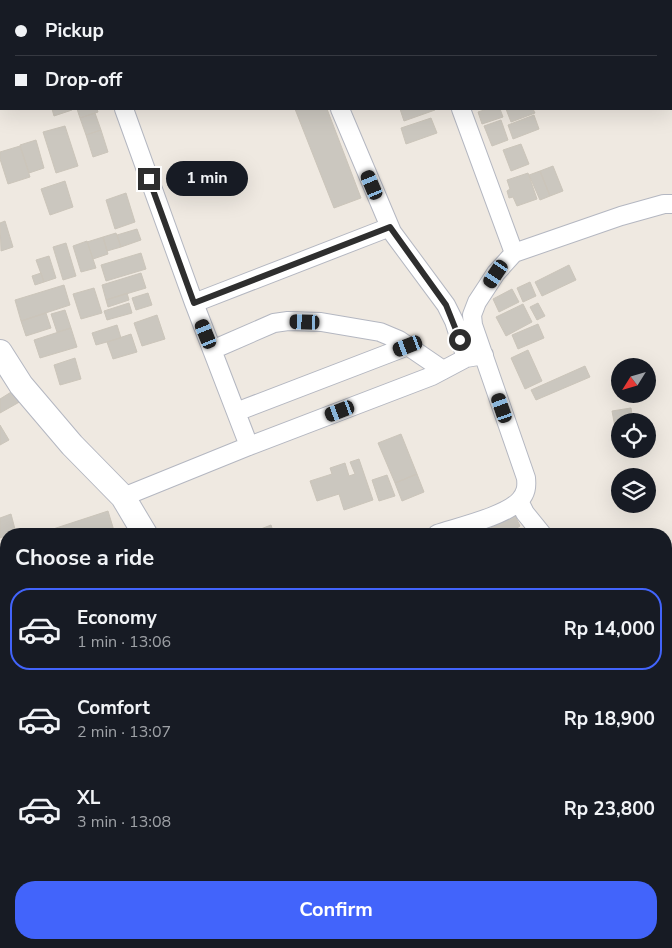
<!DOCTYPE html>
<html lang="en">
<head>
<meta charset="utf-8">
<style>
  body { margin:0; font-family:"Nunito Sans",sans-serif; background:#20242c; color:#f1f3f6; height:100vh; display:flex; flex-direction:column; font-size:19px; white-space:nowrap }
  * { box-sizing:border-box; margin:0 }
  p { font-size:16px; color:#9ea1a6 }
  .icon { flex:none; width:28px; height:28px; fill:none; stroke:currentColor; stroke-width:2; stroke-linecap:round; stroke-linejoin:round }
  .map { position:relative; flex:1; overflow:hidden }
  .details { position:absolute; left:0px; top:528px; width:672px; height:421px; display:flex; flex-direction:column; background:#171b24; border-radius:20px 20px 0 0; box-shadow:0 5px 20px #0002 }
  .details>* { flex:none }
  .hud { position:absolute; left:0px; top:0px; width:672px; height:110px; box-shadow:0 5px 20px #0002; display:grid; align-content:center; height:110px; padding:0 15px; background:#171b24 }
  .needle { width:32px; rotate:233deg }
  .tools { position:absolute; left:611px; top:358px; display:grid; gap:10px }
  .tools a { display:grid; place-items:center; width:45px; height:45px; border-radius:50%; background:#171b24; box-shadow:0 5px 20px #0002; font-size:25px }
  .end { position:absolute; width:22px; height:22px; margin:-11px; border:6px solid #2e2e2e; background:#fff; box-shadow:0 0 0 2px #fff }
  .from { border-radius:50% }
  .bubble { position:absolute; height:35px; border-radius:18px; background:#171b24; box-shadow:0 5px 20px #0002; font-size:16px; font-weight:700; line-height:35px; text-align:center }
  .car { position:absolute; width:15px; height:30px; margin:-15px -8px; border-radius:6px; box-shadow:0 0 4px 1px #0007; background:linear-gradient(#222 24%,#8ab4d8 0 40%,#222 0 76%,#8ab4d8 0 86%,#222 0) }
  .hud b { display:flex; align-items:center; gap:18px; height:48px; font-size:19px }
  .hud b+b { border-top:1px solid #363941 }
  .hud i { width:12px; height:12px; background:#f1f3f6 }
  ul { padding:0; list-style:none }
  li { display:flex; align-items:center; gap:15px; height:82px; margin:0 10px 8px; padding:0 5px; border:2px solid transparent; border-radius:20px }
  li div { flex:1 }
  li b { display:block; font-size:19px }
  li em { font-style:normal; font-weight:700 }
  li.current { border-color:#4264fb }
  li>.icon { width:45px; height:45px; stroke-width:1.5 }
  h2 { padding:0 15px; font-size:22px; line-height:60px }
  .action { display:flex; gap:10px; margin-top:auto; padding:10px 15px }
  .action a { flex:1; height:58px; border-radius:20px; background:#4264fb; color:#fff; font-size:20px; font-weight:700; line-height:58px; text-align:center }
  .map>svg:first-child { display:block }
</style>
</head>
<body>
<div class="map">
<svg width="672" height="948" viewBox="0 0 672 948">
  <rect width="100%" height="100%" fill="#efe9e1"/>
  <path fill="#cbc7bf" stroke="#cbc5ba" d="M52 109H71L72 110 54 116Z
    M77 109H97L98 112 80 118Z
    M295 109H327L361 198 334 208Z
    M400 109H435V110L404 121Z
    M487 109H500L503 117 482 124 478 112Z
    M506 109H533L535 113 511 122Z
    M95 113 101 130 86 135 80 118Z
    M534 115 539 129 513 139 508 125Z
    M431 118 437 133 406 144 401 128Z
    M501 120 508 140 492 146 484 126Z
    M65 126 78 166 56 173 43 132Z
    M101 130 108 152 93 157 86 135Z
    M36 140 44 168 29 173 20 145Z
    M521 144 529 164 511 171 503 150Z
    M20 146 30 177 8 184 0 159V152Z
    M553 166 563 191 550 196 540 171Z
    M540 171 550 196 540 200 529 175Z
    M528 173 537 199 517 206 513 197 509 198 507 191 510 189 507 180Z
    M65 181 73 207 50 215 41 189Z
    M126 193 135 222 115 229 106 200Z
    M5 221 13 247 1 251 0 223Z
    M137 229 141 240 121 247 117 235Z
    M116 233 121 247 107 251 103 237Z
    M103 237 108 254 93 259 87 242Z
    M87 241 96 268 81 272 73 246Z
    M66 243 76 276 63 280 53 247Z
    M141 253 146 269 106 281 101 265Z
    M49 256 56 278 44 282 36 260Z
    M569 265 576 280 542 296 535 282Z
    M41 273 44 282 35 285 32 276Z
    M141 273 146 288 106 300 102 285Z
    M530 282 536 296 523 302 517 288Z
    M64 285 70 305 21 321 15 300Z
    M94 288 102 313 81 319 73 294Z
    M512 289 519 302 499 312 493 299Z
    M127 293 129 300 108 307 106 300Z
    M148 293 152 305 136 310 132 298Z
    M129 303 132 313 107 320 104 311Z
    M538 303 545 316 537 320 530 307Z
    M523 304 532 322 506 336 496 317Z
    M65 310 71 328 57 332 51 314Z
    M46 313 51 328 26 336 21 321Z
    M157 315 165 339 142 346 134 323Z
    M538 324 544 338 518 349 512 335Z
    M117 325 121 338 96 345 92 333Z
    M71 328 77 347 40 358 34 340Z
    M131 334 137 352 113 359 107 342Z
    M528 350 542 381 525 389 511 358Z
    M75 358 81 379 60 385 54 365Z
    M585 366 590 377 536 400 531 390Z
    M16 389 23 400 0 413V399Z
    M631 408 633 421H620V426L615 427 612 411Z
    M0 425 9 440 0 445Z
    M401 434 417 474 395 483 378 443Z
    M359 459 373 500 344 510 339 494 317 501 310 481 332 474 330 468 345 463 349 476 355 474 350 462Z
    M417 474 424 492 402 501 395 483Z
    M387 475 395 496 379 501 372 480Z
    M512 509 520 526 517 528 520 534H494L488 521Z
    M108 511 115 534H44V532Z
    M11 514 16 533 6 534V536L0 538V518Z
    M271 525 274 534H248Z
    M6 570V595L0 597V572Z
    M672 587V613L666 615V589Z
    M666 618H668L672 632V638L666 640Z
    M6 855V878L0 880V857Z
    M127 942H139L141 948H123L122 944Z
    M149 942H166L168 947 145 948 144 945Z
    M169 942H188L173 948H171Z
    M302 942H314L317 948H289Z
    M360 942H375L377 948H362Z"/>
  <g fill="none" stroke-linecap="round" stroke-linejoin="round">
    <defs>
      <path id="street" d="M97 0V1
        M296 0V1
        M421 0 422 1
        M232 1 235 0
        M0 76H1
        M124 109 194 303 249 446
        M340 109 392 232 446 305 454 321 466 358
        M461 109 514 253
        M194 303 390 227
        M212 350 274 323 288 321 321 322 380 332 399 340 443 370
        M236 412 408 346
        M123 497 249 446 432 376 466 358 484 355
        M519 501 525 513 542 534
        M437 534C458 527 506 516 520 500 526 493 527 487 526 478L473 325 472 315 477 302 496 273 514 253 621 216 664 204H672
        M0 689 6 686
        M666 700 672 698
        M444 942 446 948"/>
      <path id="secondary" d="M0 352 21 385 72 445 123 497 145 534
        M337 942 340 948"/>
    </defs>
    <use href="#street" stroke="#b4b7c1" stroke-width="20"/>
    <use href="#secondary" stroke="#b4b7c1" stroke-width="26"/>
    <use href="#street" stroke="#fff" stroke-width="18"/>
    <use href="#secondary" stroke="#fff" stroke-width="24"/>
  </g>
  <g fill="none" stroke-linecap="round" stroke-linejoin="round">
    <path stroke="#2e2e2e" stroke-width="6" d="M149 179 194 303 390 227 446 305 460 340"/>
  </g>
</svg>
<div class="tools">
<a><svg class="needle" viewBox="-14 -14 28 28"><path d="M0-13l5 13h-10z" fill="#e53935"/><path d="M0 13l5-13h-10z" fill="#9ea1a6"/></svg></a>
<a><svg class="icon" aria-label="locate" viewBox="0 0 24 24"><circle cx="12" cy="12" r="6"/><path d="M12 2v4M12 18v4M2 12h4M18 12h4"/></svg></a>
<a><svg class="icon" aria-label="layers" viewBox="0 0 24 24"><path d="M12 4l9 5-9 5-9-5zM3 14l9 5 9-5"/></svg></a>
</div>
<i class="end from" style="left:460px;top:340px"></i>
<i class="end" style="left:149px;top:179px"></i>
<div class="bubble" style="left:166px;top:161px;width:82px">1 min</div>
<i class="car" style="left:372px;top:185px;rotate:337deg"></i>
<i class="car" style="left:496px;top:274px;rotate:214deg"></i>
<i class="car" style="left:305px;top:322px;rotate:272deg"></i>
<i class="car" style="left:206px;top:334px;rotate:338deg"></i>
<i class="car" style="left:408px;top:346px;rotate:249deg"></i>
<i class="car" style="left:502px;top:408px;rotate:341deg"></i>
<i class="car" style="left:340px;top:411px;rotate:249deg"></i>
<div class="hud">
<b><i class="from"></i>Pickup</b>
<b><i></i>Drop-off</b>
</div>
<section class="details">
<h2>Choose a ride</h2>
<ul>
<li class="current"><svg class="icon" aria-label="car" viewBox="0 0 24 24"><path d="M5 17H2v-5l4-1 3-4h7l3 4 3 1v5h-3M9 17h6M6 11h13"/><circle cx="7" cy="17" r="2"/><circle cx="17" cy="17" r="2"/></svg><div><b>Economy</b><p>1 min · 13:06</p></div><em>Rp 14,000</em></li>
<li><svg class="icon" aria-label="car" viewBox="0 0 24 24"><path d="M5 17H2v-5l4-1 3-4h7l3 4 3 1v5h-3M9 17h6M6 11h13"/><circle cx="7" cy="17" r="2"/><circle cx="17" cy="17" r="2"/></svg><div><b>Comfort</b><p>2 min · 13:07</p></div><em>Rp 18,900</em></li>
<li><svg class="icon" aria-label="car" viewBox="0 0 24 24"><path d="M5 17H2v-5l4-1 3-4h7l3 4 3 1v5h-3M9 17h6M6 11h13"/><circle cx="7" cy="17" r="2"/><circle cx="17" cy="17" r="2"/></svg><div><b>XL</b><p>3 min · 13:08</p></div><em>Rp 23,800</em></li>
</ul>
<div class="action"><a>Confirm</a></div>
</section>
</div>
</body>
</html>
